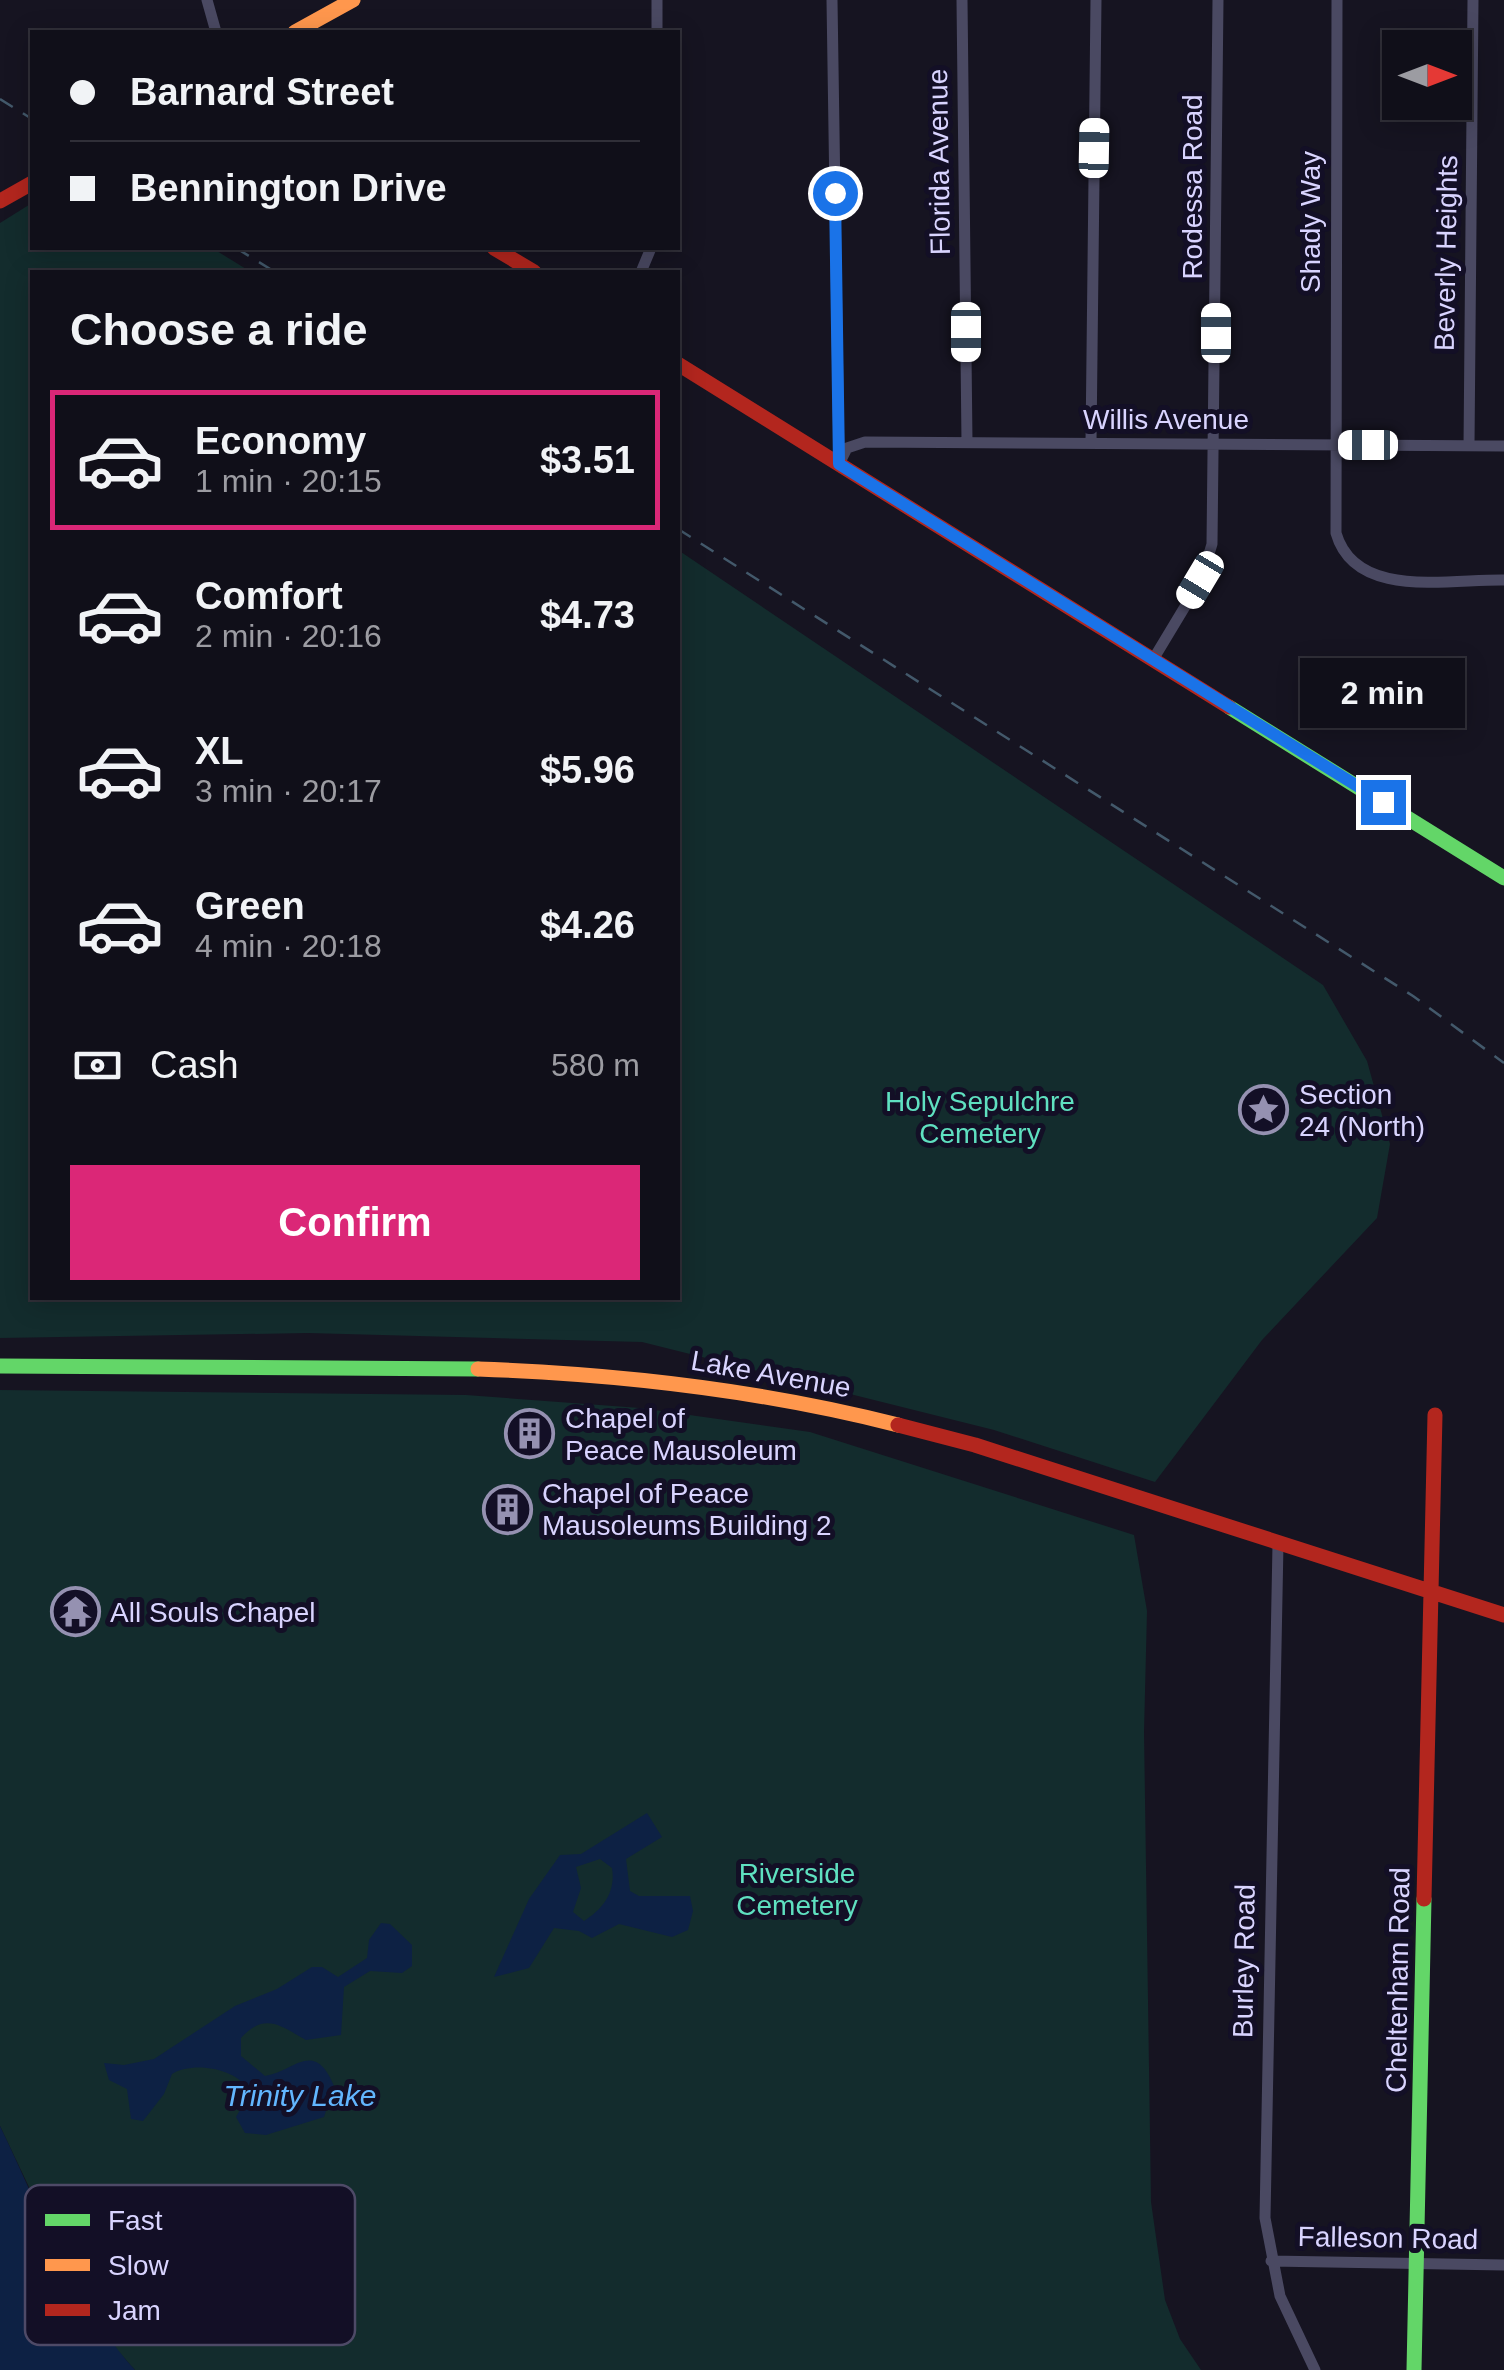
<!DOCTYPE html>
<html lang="en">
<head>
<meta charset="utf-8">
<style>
  body { margin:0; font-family:Helvetica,sans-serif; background:#191822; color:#f1f3f6; height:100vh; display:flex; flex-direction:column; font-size:38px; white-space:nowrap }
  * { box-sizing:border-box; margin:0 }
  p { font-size:32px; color:#9c9ca2 }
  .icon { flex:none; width:55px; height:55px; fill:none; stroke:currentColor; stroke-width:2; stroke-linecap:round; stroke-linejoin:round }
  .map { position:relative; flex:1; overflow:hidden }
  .sheet { position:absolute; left:30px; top:270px; width:650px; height:1030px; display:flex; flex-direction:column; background:#100f19; border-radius:0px; box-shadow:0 5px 25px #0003,0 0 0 2px #302f38 }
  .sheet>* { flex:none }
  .guide { position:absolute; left:30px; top:30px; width:650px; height:220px; border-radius:0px; box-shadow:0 5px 25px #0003,0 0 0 2px #302f38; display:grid; align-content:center; height:220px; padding:0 40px; background:#100f19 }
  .needle { width:65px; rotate:90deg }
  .controls { position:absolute; left:1382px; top:30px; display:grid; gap:20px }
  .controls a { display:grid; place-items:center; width:90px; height:90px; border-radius:0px; background:#100f19; box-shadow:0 5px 25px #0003,0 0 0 2px #302f38; font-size:50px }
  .end { position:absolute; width:45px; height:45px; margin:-22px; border:12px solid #1a73e8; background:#fff; box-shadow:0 0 0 5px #fff }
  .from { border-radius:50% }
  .bubble { position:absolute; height:70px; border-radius:0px; background:#100f19; box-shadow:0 5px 25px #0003,0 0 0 2px #302f38; font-size:32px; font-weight:800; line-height:70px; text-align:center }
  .car { position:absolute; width:30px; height:60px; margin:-30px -15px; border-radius:12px; box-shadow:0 0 8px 2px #0007; background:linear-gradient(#fff 24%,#345 0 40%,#fff 0 76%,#345 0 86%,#fff 0) }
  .guide b { display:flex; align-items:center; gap:35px; height:95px; font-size:38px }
  .guide b+b { border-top:2px solid #302f38 }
  .guide i { width:25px; height:25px; background:#f1f3f6 }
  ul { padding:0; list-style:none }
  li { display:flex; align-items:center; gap:30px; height:140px; margin:0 20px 15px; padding:0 20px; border:5px solid transparent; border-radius:0px }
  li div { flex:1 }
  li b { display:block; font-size:38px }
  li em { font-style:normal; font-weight:800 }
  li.active { border-color:#db2777 }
  li>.icon { width:90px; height:90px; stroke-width:1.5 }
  h2 { padding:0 40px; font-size:45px; line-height:120px }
  .pay { display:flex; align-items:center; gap:25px; height:110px; padding:0 40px; font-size:38px }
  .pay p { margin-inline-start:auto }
  .action { display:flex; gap:20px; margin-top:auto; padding:20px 40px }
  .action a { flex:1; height:115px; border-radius:0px; background:#db2777; color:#fff; font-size:40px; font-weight:800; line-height:115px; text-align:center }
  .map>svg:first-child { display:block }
</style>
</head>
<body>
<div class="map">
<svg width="1504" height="2370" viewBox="0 0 1504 2370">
  <rect width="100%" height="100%" fill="#161421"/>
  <path fill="#132c2d" d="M32 203V248H212L251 272H32V1298H678V550L1323 985 1367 1061 1390 1144 1377 1218 1262 1340 1155 1482 994 1430 642 1342 308 1333 0 1338V223Z
    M0 1390 466 1395 640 1408 810 1432 1134 1535 1147 1611 1144 1732 1151 2202 1165 2300 1180 2339 1201 2370H135L109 2341 68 2269 0 2126Z"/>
  <path fill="#0d2144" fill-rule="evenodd" d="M647 1813 662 1837 626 1859 630 1891 639 1896H690L693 1911 688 1930 672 1937 619 1924 592 1938 579 1931 554 1928 529 1968 494 1977 529 1899 560 1855 581 1854ZM600 1859 612 1868C616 1892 603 1909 584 1921L573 1912 581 1888 576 1867Z
    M381 1923 390 1924 412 1945V1966L402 1973 370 1971 344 1987 341 2035 306 2040C282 2027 265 2011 241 2038V2056L265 2076C294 2072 314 2038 334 2086L324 2117 266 2135 245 2133 236 2117 250 2093C239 2068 193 2061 172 2074L164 2094 143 2121 131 2119 127 2089 109 2080 104 2063 124 2065 154 2059 235 2006 277 1989 312 1967H322L338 1977 367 1958 369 1940Z
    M0 2126C40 2209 73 2302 135 2370H0Z"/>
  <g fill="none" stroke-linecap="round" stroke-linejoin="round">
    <path stroke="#4a4962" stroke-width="11" d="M207 0 216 32
      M657 0V32
      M832 0 839 460
      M962 0 967 442
      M1337 0 1336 533C1355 600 1449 579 1504 580
      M641 272 651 248
      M1091 443 1096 0
      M1469 446 1473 0
      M839 464 847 448 865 442 1504 446
      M1154 658 1201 580 1212 544 1218 0
      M1278 1544 1265 2218 1280 2296 1315 2370
      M1271 2261 1504 2265"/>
    <path stroke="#63d668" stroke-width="15" d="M1229 707 1504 878
      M0 1366 478 1369
      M1414 2370 1424 1899"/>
    <path stroke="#ff974d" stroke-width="15" d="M295 32 353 0
      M478 1369C619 1374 761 1390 898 1425"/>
    <path stroke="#b3261e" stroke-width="15" d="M0 201 32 183
      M494 248 534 272
      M678 364 1229 707
      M898 1425 975 1445 1504 1615
      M1424 1899 1435 1415"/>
    <path stroke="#43596b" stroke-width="2.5" stroke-dasharray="15 12" stroke-linecap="butt" d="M0 99 32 119
      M236 248 275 272
      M678 529 1413 996 1504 1063"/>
  </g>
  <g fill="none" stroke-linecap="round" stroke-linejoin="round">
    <path stroke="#1a73e8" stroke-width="12" d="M835 193 839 464 1383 802"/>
  </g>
  <defs>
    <symbol id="sight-ring" viewBox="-11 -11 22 22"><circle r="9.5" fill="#130f26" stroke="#9591b1" stroke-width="1.5"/><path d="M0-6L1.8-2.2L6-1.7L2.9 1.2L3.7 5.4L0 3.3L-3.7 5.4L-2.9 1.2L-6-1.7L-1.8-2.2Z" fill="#9591b1"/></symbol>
    <symbol id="building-ring" viewBox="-11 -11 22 22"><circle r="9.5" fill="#130f26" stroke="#9591b1" stroke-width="1.5"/><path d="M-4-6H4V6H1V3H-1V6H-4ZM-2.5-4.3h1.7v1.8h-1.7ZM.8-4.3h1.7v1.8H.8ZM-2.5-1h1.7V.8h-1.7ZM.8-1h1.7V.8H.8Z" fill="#9591b1"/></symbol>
    <symbol id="temple-ring" viewBox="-11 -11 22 22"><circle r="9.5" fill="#130f26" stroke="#9591b1" stroke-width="1.5"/><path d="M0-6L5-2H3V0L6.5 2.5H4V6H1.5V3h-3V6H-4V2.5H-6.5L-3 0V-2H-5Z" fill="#9591b1"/></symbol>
  </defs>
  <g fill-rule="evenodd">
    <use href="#sight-ring" x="1236" y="1082" width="55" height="55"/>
    <use href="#building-ring" x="502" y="1406" width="55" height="55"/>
    <use href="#building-ring" x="480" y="1482" width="55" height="55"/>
    <use href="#temple-ring" x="48" y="1584" width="55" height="55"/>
  </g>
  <g text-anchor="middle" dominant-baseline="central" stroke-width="10" stroke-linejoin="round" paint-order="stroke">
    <g font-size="28" fill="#d9d4ff" stroke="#130f26">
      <text transform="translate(939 162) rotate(-91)">Florida Avenue</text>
      <text transform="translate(1192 187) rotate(-90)">Rodessa Road</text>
      <text transform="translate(1310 222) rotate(-90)">Shady Way</text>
      <text transform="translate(1446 253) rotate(-89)">Beverly Heights</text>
      <text x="1166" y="419">Willis Avenue</text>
      <text transform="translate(771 1374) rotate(10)">Lake Avenue</text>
      <text transform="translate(1244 1961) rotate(-89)">Burley Road</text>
      <text transform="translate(1398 1980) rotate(-89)">Cheltenham Road</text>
      <text transform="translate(1388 2238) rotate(1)">Falleson Road</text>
    </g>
    <g font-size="28" fill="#d9d4ff" stroke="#130f26" text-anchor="start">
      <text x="1299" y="1094">Section<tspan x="1299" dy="32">24 (North)</tspan></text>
      <text x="565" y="1418">Chapel of<tspan x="565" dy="32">Peace Mausoleum</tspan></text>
      <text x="542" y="1493">Chapel of Peace<tspan x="542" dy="32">Mausoleums Building 2</tspan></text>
      <text x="110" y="1612">All Souls Chapel</text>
    </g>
    <g font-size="28" fill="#5fe0c0" stroke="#130f26">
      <text x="980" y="1101">Holy Sepulchre<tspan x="980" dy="32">Cemetery</tspan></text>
      <text x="797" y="1873">Riverside<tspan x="797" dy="32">Cemetery</tspan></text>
    </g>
    <g font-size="30" font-style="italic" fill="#62b6ff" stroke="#130f26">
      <text x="300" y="2095">Trinity Lake</text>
    </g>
  </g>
  <rect x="25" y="2185" width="330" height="160" rx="15" fill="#130f26" stroke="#4e4a67" stroke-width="2.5"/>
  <rect x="45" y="2214" width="45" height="12" fill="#63d668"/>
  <rect x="45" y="2259" width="45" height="12" fill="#ff974d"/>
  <rect x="45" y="2304" width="45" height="12" fill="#b3261e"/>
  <g font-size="28" fill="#d9d4ff">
    <text x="108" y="2230">Fast</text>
    <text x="108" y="2275">Slow</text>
    <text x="108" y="2320">Jam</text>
  </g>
</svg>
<div class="controls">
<a><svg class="needle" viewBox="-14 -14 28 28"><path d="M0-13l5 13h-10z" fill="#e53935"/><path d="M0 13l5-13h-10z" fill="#9c9ca2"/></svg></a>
</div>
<i class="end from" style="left:835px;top:193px"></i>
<i class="end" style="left:1383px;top:802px"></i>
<div class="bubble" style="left:1300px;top:658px;width:165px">2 min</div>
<i class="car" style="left:1094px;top:148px;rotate:1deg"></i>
<i class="car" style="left:966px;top:332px;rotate:180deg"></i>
<i class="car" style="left:1216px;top:333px;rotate:0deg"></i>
<i class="car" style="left:1368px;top:445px;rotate:270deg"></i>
<i class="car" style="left:1200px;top:580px;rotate:211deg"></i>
<div class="guide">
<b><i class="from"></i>Barnard Street</b>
<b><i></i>Bennington Drive</b>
</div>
<section class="sheet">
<h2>Choose a ride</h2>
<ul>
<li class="active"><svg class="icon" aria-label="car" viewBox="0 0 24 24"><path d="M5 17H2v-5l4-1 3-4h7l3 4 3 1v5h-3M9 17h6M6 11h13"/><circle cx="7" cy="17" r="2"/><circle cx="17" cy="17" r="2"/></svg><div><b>Economy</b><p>1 min · 20:15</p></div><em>$3.51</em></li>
<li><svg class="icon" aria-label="car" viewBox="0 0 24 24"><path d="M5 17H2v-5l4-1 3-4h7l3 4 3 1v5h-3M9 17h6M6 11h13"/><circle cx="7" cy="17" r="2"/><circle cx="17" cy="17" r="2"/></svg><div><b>Comfort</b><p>2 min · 20:16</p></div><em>$4.73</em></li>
<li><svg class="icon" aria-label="car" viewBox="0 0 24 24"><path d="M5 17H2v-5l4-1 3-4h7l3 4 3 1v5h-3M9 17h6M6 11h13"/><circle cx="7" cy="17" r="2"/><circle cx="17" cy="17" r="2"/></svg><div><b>XL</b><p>3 min · 20:17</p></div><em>$5.96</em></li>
<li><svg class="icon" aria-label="car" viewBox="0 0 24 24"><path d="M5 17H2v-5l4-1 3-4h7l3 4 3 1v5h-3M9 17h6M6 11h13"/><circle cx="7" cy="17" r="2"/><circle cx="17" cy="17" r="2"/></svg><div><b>Green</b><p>4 min · 20:18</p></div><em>$4.26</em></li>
</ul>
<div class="pay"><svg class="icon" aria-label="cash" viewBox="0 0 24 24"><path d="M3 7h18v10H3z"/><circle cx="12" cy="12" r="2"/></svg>Cash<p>580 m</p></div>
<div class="action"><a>Confirm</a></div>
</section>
</div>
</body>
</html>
